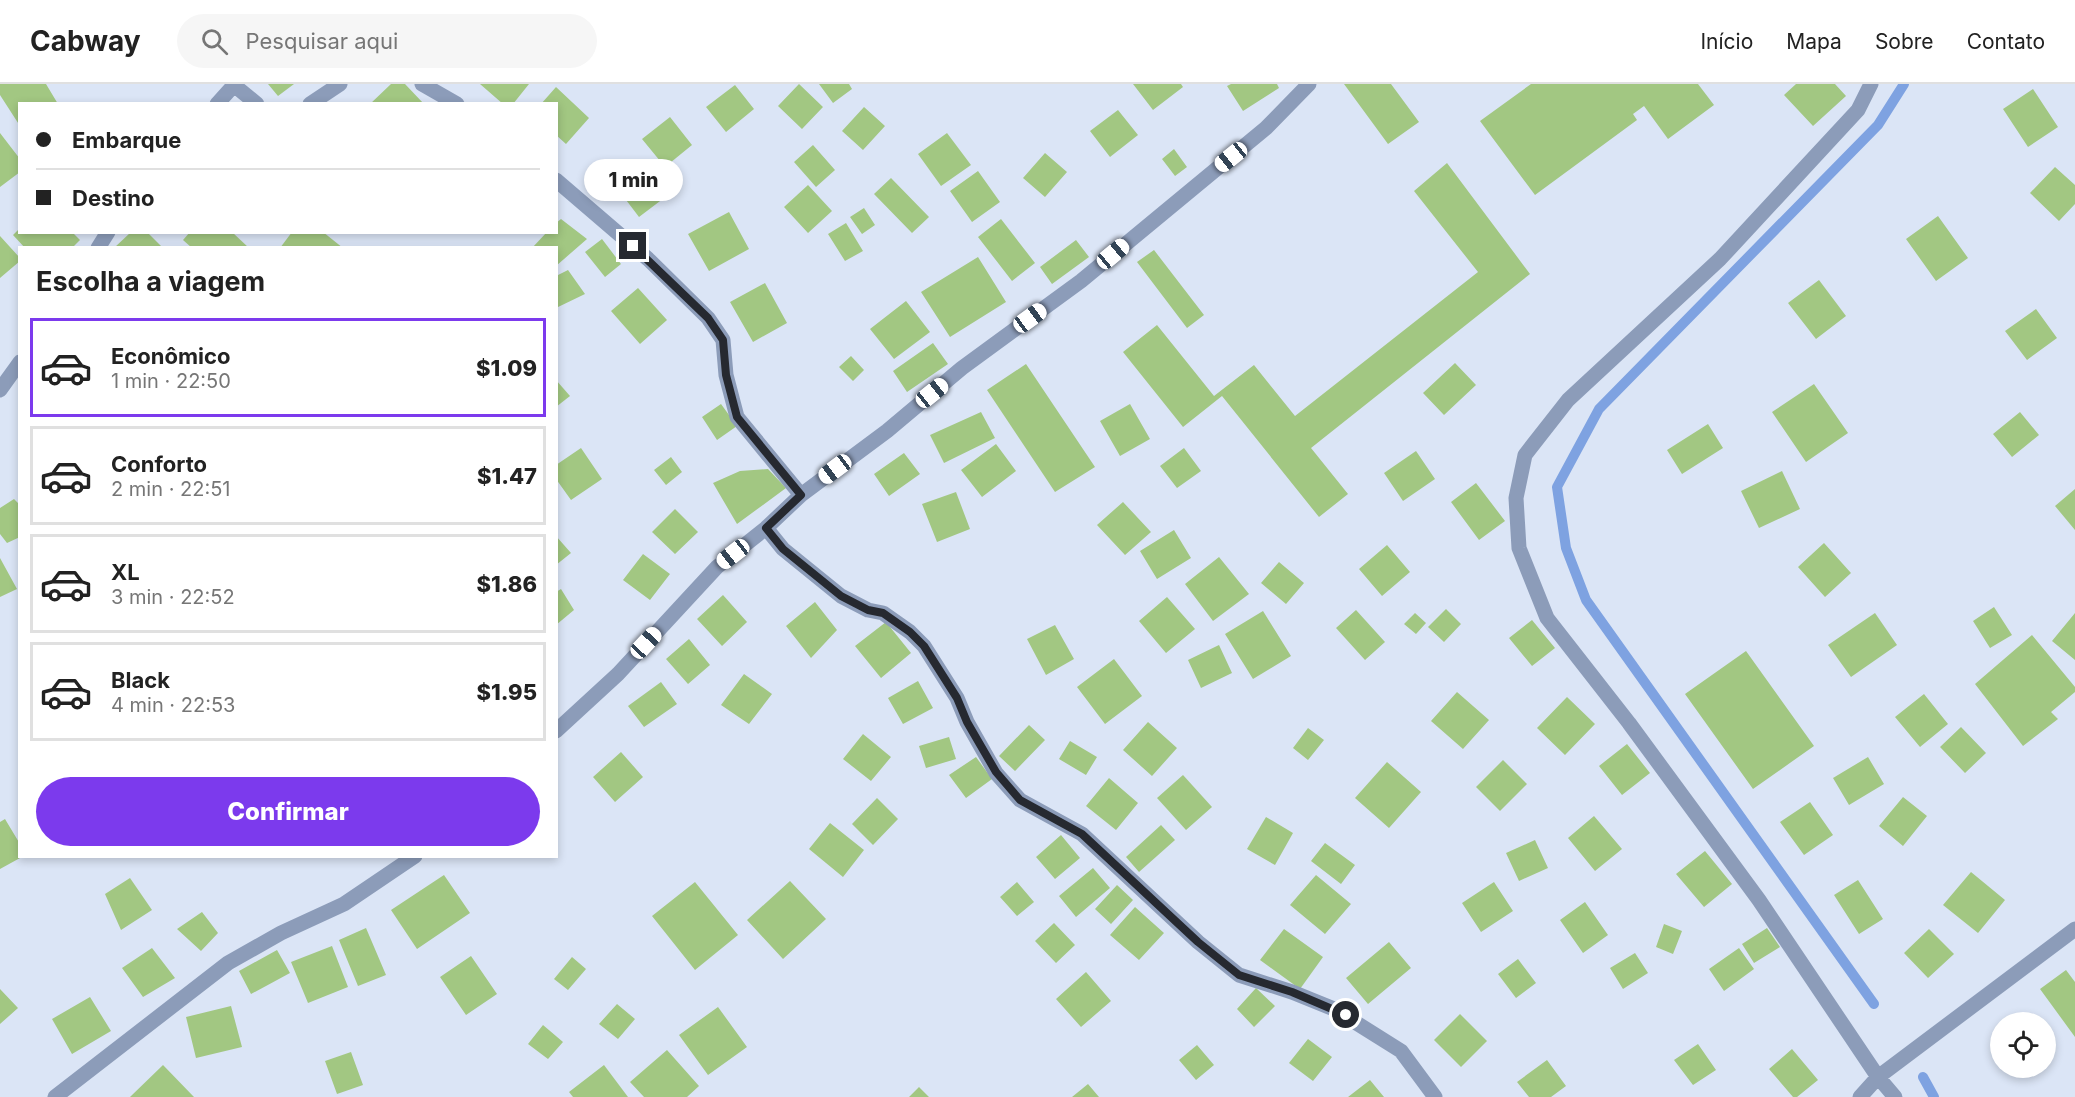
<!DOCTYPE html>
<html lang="pt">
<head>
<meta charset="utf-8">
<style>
  body { margin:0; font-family:Inter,sans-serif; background:#f6f6f6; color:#222; height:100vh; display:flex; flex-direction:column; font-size:22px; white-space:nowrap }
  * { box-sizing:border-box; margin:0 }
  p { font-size:20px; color:#767676 }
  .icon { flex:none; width:33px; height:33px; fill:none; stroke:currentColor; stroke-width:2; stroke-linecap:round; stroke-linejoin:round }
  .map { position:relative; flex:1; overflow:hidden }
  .drawer { position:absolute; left:18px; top:162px; width:540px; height:612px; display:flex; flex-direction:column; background:#fff; border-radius:0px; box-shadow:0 3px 9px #0003 }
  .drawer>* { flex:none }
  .hud { position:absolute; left:18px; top:18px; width:540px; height:132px; border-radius:0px; box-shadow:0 3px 9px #0003; display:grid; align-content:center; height:132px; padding:0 18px; background:#fff }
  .controls { position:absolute; left:1990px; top:928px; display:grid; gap:12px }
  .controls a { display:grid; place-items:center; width:66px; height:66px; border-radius:50%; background:#fff; box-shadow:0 3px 9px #0003; font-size:30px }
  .end { position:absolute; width:27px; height:27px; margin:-14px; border:8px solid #262930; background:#fff; box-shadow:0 0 0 3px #fff }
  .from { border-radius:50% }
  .bubble { position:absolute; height:42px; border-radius:21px; background:#fff; box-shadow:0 3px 9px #0003; font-size:20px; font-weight:800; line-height:42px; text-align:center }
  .car { position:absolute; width:18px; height:36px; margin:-18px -9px; border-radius:8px; box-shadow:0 0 4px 2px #0007; background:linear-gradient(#fff 24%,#345 0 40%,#fff 0 76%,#345 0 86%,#fff 0) }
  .hud b { display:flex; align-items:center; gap:21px; height:57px; font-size:22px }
  .hud b+b { border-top:2px solid #e0e0e0 }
  .hud i { width:15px; height:15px; background:#222 }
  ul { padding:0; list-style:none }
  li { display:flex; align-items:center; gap:18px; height:99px; margin:0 12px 9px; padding:0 6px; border:3px solid #e0e0e0; border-radius:0px }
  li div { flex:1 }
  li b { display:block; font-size:22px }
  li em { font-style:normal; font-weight:800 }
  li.selected { border-color:#7c3aed }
  li>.icon { width:54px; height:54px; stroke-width:1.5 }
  h2 { padding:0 18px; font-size:27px; line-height:72px }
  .button { display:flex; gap:12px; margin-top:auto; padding:12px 18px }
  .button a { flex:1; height:69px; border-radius:36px; background:#7c3aed; color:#fff; font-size:24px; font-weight:800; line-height:69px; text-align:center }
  header { display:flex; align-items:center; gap:36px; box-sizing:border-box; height:84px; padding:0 30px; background:#fff; border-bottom:2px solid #e0e0e0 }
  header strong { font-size:28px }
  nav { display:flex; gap:33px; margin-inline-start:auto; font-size:21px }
  .search { width:420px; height:54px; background:#f6f6f6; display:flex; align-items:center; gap:15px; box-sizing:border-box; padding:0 21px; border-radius:33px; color:#767676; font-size:22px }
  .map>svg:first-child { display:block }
</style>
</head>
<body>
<header>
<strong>Cabway</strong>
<div class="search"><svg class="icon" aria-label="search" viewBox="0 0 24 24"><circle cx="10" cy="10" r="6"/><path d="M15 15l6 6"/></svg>Pesquisar aqui</div>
<nav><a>Início</a><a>Mapa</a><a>Sobre</a><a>Contato</a></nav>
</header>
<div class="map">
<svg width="2075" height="1013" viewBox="0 0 2075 1013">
  <rect width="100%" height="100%" fill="#dbe5f6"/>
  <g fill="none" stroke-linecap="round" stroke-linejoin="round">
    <path stroke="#7ea2e1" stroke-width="10" d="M1874 920 1586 516 1566 464 1557 403 1599 325 1878 41 1904 0
      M1923 993 1934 1013"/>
  </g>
  <path fill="#a2c782" d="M0 0H46L58 20H20V42L0 11Z
    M268 0H294L278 12Z
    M391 0H405L424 20H370Z
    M480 0H529L513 20H503Z
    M799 0 823 23 802 45 778 22Z
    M819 0H849L852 5 833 19Z
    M1133 0H1181L1183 3 1153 26Z
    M1231 0H1277L1279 4 1243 27 1227 2Z
    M1344 0H1391L1419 38 1388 60Z
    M1531 0H1698L1714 21 1668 55 1644 22 1633 30 1637 36 1535 111 1480 37Z
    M1796 0H1835L1846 12 1813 42 1784 11Z
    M735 1 754 25 726 48 706 23Z
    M556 3 589 34 566 60 556 51V20H541Z
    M2033 5 2058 43 2028 63 2003 25Z
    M864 23 885 42 863 66 842 47Z
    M1118 26 1138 51 1110 73 1090 47Z
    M670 33 692 61 665 83 642 55Z
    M0 49 20 75V88L0 103Z
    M947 49 971 81 941 102 918 70Z
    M813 61 835 86 816 103 794 78Z
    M1174 65 1187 83 1175 92 1162 75Z
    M1045 69 1067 88 1045 113 1023 94Z
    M649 79 672 108 639 133 617 104Z
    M1447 79 1530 190 1311 364 1348 410 1319 433 1222 312 1183 343 1123 268 1157 241 1214 312 1254 281 1295 332 1478 188 1414 107Z
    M2055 83 2075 101V120L2059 137 2030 109Z
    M978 87 1000 118 972 138 950 107Z
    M891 94 929 133 912 149 874 110Z
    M808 101 832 127 808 149 784 123Z
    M864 124 875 141 862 150 850 133Z
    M729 128 749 165 709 187 688 150Z
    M1938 132 1968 174 1936 197 1906 155Z
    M561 135 587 155 556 182V164H532L547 148H556V139Z
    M1001 135 1035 179 1012 197 978 153Z
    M846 139 863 167 845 177 828 150Z
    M20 144V148H72L80 156 72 164H25L13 151Z
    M131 148H147L163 164H114Z
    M190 148H232L249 164H192L183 156Z
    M292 148H323L343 164H280Z
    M0 152 20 174V177L0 194Z
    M602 155 621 180 605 193 585 168Z
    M1076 156 1089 173 1052 200 1040 183Z
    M1154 166 1204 231 1187 244 1137 178Z
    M978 173 1006 218 950 253 921 208Z
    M568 186 585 210 556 224V192Z
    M1819 196 1846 232 1816 255 1788 219Z
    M765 199 787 239 753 258 730 218Z
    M638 204 667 236 640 260 611 227Z
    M906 217 930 248 894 275 870 245Z
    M2036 225 2057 254 2027 276 2005 247Z
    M933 259 948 280 907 308 893 287Z
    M851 272 864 286 853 297 839 283Z
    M1455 279 1476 301 1444 331 1423 309Z
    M1026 280 1095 383 1055 408 987 306Z
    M556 296 570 312 556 323Z
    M1814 300 1848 349 1806 378 1772 328Z
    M721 320 737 342 717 356 702 333Z
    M1130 320 1150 355 1120 372 1100 337Z
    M981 328 995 354 944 379 930 351Z
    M2020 328 2039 351 2012 373 1993 350Z
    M1708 340 1723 364 1682 390 1667 366Z
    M996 360 1016 387 982 413 961 386Z
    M581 364 602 395 571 416 556 395V381Z
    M1184 364 1201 387 1177 404 1160 382Z
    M1416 367 1435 395 1403 417 1384 389Z
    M904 369 920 390 889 412 874 390Z
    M671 373 682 388 666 401 654 386Z
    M768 385 786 404 737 440 713 399 740 387Z
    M1782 387 1800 425 1759 444 1741 407Z
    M1476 399 1505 437 1479 456 1451 418Z
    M2075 405V446L2055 422Z
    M956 408 970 445 937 458 922 420Z
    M14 415 20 421V453L7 459 0 450V424Z
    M1123 418 1151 448 1125 471 1097 441Z
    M675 425 698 448 675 470 652 448Z
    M1174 446 1191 474 1157 495 1140 467Z
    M556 452 571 469 556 481Z
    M1824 459 1851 489 1825 513 1798 483Z
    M1387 461 1410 488 1382 512 1359 485Z
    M643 470 670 490 650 516 623 496Z
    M1219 473 1249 510 1213 537 1185 500Z
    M0 474 17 505 0 513Z
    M1279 478 1304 499 1286 520 1261 499Z
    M561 505 574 526 556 541V508Z
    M723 511 747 538 722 562 697 535Z
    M1167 513 1195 545 1166 569 1139 537Z
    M815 518 837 546 811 574 786 542Z
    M1994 523 2012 551 1990 564 1973 537Z
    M1446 525 1461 540 1444 558 1428 543Z
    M1356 526 1385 558 1365 576 1336 544Z
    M1263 527 1291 572 1253 595 1225 550Z
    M1415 529 1426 539 1416 550 1404 540Z
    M1875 529 1897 561 1851 593 1828 561Z
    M2075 529V576L2052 557Z
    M1532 536 1555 564 1532 582 1509 554Z
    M886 538 911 569 881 594 855 562Z
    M1055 541 1074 575 1046 591 1027 555Z
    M2032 551 2075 603V608L2051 628 2058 635 2023 662 1975 600Z
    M689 555 710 581 688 600 666 575Z
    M1219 561 1232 589 1201 604 1188 576Z
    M1746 567 1814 662 1753 705 1685 610Z
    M1114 575 1142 612 1105 640 1077 603Z
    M744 590 772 610 749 640 721 621Z
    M918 597 933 624 903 640 888 614Z
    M661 598 677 620 644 643 628 622Z
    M1457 608 1489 636 1463 665 1431 637Z
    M1924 610 1948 640 1920 663 1895 633Z
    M1567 613 1595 640 1565 671 1537 644Z
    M1148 638 1177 664 1152 692 1123 666Z
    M1029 641 1045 656 1015 687 999 672Z
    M1961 643 1986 669 1965 689 1940 663Z
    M1308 644 1324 656 1308 676 1293 664Z
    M863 650 891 673 871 697 843 675Z
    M949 653 956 675 926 684 919 662Z
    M1070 657 1097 673 1086 691 1059 675Z
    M1627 660 1650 689 1622 711 1599 682Z
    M621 668 643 693 615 718 593 693Z
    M976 673 992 695 966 714 949 691Z
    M1868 673 1884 700 1849 721 1833 694Z
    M1503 676 1527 700 1500 727 1476 703Z
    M1387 678 1421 708 1389 744 1355 714Z
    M1183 691 1212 723 1186 746 1157 714Z
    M1109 694 1138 719 1116 746 1086 722Z
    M1903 713 1927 732 1903 762 1879 742Z
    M877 714 898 735 873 761 852 740Z
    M1810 718 1833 751 1804 771 1780 738Z
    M1594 732 1622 765 1595 787 1568 754Z
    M1266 733 1293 749 1275 781 1247 765Z
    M5 735 20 760V774L0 785V738Z
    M830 739 864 766 843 793 809 765Z
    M1161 741 1175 756 1139 788 1126 773Z
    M1061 751 1080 774 1055 795 1036 773Z
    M1535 756 1548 784 1519 797 1506 769Z
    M1325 759 1355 781 1341 800 1311 777Z
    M1705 767 1732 800 1704 823 1676 790Z
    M1093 784 1110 804 1076 833 1059 812Z
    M1971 788 2005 816 1978 849 1943 821Z
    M444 791 470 829 417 865 391 826Z
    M1316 791 1351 820 1325 850 1290 821Z
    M130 794 152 826 121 846 105 810Z
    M1858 796 1883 835 1859 850 1834 811Z
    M790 797 826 835 783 875 747 836Z
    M695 798 738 851 695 886 652 832Z
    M1017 798 1034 818 1017 832 1000 813Z
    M1494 798 1513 827 1481 848 1462 819Z
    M1117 801 1133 816 1111 840 1095 825Z
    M1585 818 1608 851 1583 869 1560 836Z
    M1135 823 1164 849 1139 876 1110 851Z
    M202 828 218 849 201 867 177 845Z
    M1054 839 1075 861 1056 879 1035 857Z
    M1664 840 1682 847 1673 870 1656 863Z
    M366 844 386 891 358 902 339 856Z
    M1767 844 1780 863 1754 879 1742 860Z
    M1284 845 1323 873 1300 905 1260 876Z
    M1929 845 1954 870 1928 894 1904 869Z
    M1389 858 1411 884 1368 920 1346 894Z
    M332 862 348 903 308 919 291 878Z
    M152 864 175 894 143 913 122 884Z
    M1739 864 1754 885 1724 907 1709 885Z
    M277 866 290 889 251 910 239 887Z
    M1635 869 1648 889 1623 905 1610 884Z
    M471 872 497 910 466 931 440 893Z
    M572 873 586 885 568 906 554 895Z
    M1518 875 1536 899 1516 914 1498 890Z
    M2066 886 2075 898V953L2040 905Z
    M1086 888 1111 917 1081 943 1056 915Z
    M1256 904 1275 922 1254 943 1237 925Z
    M0 905 18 924 0 940Z
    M90 913 111 947 72 970 52 935Z
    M617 920 635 935 618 955 599 940Z
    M231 922 242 963 196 974 186 933Z
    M718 923 747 963 708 991 679 951Z
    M1460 930 1487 957 1461 983 1434 956Z
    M543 941 563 958 548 975 528 960Z
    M1308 955 1332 973 1313 997 1289 979Z
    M1698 960 1716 986 1693 1001 1674 976Z
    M1197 961 1214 981 1196 996 1179 976Z
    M1792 965 1818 996 1797 1013H1793L1769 985Z
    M667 966 699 1002 687 1013H644L630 998Z
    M351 968 363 1001 337 1010 325 977Z
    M1547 976 1566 1002 1551 1013H1529L1517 998Z
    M163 981 194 1013H130Z
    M604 981 628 1013H573L569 1008Z
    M1370 996 1384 1013H1348Z
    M1088 1000 1099 1013H1072Z
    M919 1003 929 1013H909Z"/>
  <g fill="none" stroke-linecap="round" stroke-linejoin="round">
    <path stroke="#8c9cb9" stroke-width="15" d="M422 0 457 20
      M1871 0 1858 26 1720 175 1568 316 1525 371 1516 414 1519 464 1547 534 1629 639 1759 816 1878 993 1895 1013
      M235 2 257 20
      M217 20 235 0
      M310 20 340 0
      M556 96 648 175 708 234 723 256 726 291 737 333 801 411
      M98 164 108 148
      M0 306 20 278
      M766 444 783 465 841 512 868 526 883 529 910 548 924 562 957 614 967 638 996 689 1020 716 1082 750 1198 858 1239 891 1292 908 1334 925 1401 967 1435 1013
      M556 647 618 590 717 483 766 444 801 411 887 347 962 284 1081 197 1266 44 1309 0
      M55 1013 228 879 281 849 344 820 415 772
      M1860 1013 1878 993 2075 845"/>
  </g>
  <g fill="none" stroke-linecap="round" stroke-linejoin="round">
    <path stroke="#262930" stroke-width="8" d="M633 162 708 234 723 256 726 291 737 333 801 411 766 444 783 465 841 512 868 526 883 529 910 548 924 562 957 614 967 638 996 688 1020 716 1082 750 1198 858 1239 891 1292 908 1346 931"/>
  </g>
</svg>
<div class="controls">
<a><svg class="icon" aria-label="locate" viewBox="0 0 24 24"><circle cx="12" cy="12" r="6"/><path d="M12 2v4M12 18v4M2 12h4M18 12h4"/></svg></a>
</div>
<i class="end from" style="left:1346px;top:931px"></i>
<i class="end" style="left:633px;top:162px"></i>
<div class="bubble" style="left:584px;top:75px;width:99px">1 min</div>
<i class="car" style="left:1231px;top:73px;rotate:231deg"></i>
<i class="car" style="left:1113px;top:170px;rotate:50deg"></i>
<i class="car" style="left:1030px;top:234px;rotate:54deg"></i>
<i class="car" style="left:932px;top:309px;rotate:51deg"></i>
<i class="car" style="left:835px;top:385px;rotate:233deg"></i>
<i class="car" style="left:733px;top:470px;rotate:232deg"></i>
<i class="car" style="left:646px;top:559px;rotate:43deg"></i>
<div class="hud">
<b><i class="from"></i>Embarque</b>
<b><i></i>Destino</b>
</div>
<section class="drawer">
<h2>Escolha a viagem</h2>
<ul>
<li class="selected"><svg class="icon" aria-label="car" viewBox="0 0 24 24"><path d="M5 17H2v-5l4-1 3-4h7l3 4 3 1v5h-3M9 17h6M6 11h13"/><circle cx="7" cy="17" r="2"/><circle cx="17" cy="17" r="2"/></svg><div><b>Econômico</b><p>1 min · 22:50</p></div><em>$1.09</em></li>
<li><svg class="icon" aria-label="car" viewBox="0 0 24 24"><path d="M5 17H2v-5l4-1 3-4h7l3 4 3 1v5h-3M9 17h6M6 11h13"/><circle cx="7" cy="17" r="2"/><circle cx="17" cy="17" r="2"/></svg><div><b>Conforto</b><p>2 min · 22:51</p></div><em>$1.47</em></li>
<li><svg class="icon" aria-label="car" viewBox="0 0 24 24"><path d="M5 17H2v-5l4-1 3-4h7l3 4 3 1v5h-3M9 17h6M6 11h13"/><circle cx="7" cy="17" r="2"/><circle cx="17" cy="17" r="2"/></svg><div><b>XL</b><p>3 min · 22:52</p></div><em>$1.86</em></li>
<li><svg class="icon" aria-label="car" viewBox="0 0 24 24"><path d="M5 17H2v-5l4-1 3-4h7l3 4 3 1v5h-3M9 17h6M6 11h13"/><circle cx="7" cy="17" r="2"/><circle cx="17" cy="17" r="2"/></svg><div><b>Black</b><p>4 min · 22:53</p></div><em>$1.95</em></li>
</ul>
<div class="button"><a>Confirmar</a></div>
</section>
</div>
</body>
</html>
